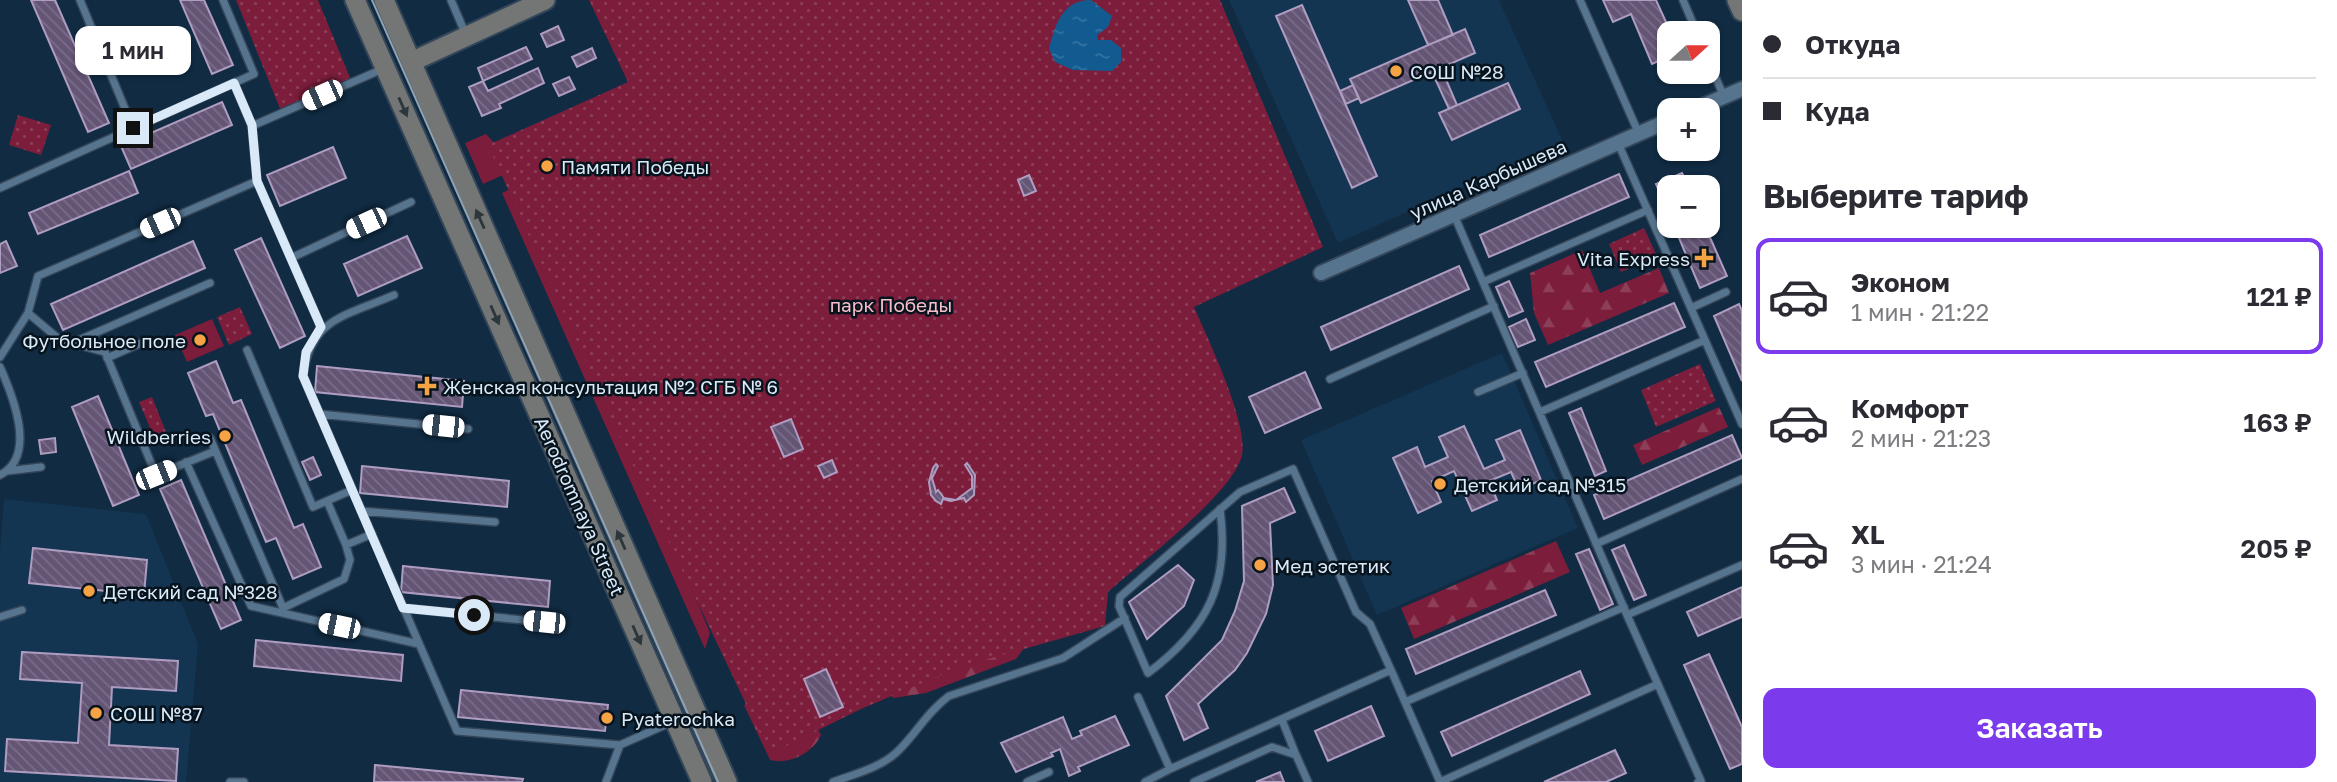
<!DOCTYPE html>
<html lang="ru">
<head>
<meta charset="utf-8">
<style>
  body { margin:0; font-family:"Golos Text",sans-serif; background:#f7f7f7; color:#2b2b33; height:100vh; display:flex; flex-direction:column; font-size:26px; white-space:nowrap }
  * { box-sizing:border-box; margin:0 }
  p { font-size:23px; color:#7c7c81 }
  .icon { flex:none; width:38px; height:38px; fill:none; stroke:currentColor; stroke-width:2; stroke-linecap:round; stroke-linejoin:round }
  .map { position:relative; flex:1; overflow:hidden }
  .drawer { display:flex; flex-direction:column; background:#fff; width:595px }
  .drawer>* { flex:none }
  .hud { display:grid; align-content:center; height:154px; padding:0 21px; background:#fff }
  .needle { width:46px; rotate:69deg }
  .tools { position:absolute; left:1657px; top:21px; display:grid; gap:14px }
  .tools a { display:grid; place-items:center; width:63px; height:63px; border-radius:14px; background:#fff; box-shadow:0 2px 5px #0004; font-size:35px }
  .end { position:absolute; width:32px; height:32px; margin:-16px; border:9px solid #d9e9f8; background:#111; box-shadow:0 0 0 4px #111 }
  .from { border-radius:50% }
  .bubble { position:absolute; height:49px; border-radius:14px; background:#fff; box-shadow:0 2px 5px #0004; font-size:23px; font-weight:600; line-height:49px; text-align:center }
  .car { position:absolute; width:21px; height:42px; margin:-21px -10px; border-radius:9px; box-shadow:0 0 5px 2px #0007; background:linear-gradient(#fff 24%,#345 0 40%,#fff 0 76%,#345 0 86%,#fff 0) }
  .hud b { display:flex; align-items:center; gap:24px; height:66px; font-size:26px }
  .hud b+b { border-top:2px solid #e1e1e2 }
  .hud i { width:18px; height:18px; background:#2b2b33 }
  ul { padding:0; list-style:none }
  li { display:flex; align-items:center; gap:21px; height:116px; margin:0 14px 10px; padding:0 7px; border:4px solid transparent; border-radius:14px }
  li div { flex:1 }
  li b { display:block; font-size:26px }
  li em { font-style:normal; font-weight:600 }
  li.selected { border-color:#7c3aed }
  li>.icon { width:63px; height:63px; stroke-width:1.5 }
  h2 { padding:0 21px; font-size:32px; line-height:84px }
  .cta { display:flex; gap:14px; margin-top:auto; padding:14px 21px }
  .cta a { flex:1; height:80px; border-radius:14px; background:#7c3aed; color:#fff; font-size:28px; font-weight:600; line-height:80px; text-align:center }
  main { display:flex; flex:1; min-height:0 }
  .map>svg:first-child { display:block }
</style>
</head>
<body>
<main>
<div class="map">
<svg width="1742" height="782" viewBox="0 0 1742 782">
  <defs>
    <pattern id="forest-firs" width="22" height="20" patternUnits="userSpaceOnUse" patternTransform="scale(1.75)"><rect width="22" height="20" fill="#7b1d3b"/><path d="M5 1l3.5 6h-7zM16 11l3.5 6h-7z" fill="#8d3e58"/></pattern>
    <pattern id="park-dots" width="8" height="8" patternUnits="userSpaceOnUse" patternTransform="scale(1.75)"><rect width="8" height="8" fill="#7b1d3b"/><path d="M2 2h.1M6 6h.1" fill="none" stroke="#8d3e58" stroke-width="1.8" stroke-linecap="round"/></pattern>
    <pattern id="water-ripples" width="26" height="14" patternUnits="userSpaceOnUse" patternTransform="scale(1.75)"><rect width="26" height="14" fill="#115b91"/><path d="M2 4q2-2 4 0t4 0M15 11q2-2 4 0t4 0" fill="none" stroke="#3373a1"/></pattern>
    <pattern id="building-back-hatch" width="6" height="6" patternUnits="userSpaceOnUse" patternTransform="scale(1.75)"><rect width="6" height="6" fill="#645575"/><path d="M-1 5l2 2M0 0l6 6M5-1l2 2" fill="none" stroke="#7a6d89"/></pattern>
  </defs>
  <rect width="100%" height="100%" fill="#102b42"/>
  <path fill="#133551" d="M1229 0H1499L1563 142 1338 243Z
    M1502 353 1578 528 1377 615 1301 440Z
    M4 499 146 514 198 644 186 782H0V552Z"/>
  <path fill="#7b1d3b" d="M486 134 514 164V170L483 184 465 143Z
    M526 182 710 633 705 649 502 193Z
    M212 319 224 346 187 362 175 335Z"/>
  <path fill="url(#forest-firs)" d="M1582 250 1600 293 1659 268 1669 293 1548 345 1534 313 1530 273Z
    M1719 407 1728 427 1642 465 1633 445Z
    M1556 541 1570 572 1414 639 1401 608Z
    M1036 632 1016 659 926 693 894 698 880 690Z
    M795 683 821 735C813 753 789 765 770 760L744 705Z"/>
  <path fill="url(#park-dots)" d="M236 0H318L351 80 281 111Z
    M589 0H1220L1323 247 1194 307C1207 337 1249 424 1242 455 1233 494 1140 563 1108 592L1105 626 960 667 861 709 782 748 770 749 765 744 647 496 488 145 628 82Z
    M18 115 51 125 41 155 9 145Z
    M1644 228 1657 256 1621 272 1609 244Z
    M240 307 252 334 229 345 217 317Z
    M1700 364 1716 401 1656 427 1641 390Z
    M152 397 166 432 154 437 139 402Z"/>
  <path fill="url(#water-ripples)" d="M1091 0 1112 16 1108 27 1097 35 1098 40H1111L1121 48V62L1112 71 1073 70 1055 62 1049 49C1055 25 1062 0 1091 0Z"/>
  <path fill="url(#building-back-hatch)" stroke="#ae9dc0" stroke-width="2" d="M31 0H55L109 123 88 132Z
    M180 0H204L233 65 212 74Z
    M1408 0H1438L1453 35 1428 45Z
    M1603 0H1656L1671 33 1670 56 1652 64 1631 14 1613 22Z
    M1302 5 1377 176 1352 188 1276 16Z
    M558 26 564 40 547 47 541 34Z
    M1465 29 1475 53 1361 103 1350 79Z
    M526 47 532 59 483 81 478 68Z
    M592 48 596 58 577 67 572 57Z
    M538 68 544 83 499 104 501 108 482 116 469 87 483 81 488 91Z
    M1441 68 1457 105 1449 109 1432 72Z
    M569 77 575 89 559 96 553 84Z
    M1508 83 1520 109 1452 140 1439 113Z
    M1353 85 1359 98 1346 104 1340 91Z
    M222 102 232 125 131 169 121 146Z
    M333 147 346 178 280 206 267 175Z
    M129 171 138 193 38 234 29 213Z
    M1682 173 1689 187H1670V216L1656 184Z
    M1619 174 1629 197 1489 257 1480 235Z
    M1029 175 1036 191 1024 196 1018 180Z
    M1674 226H1705L1727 276 1700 288Z
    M407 236 422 268 358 296 344 264Z
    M261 238 305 336 280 348 235 250Z
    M6 241 17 266 0 273V244Z
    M193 241 205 268 63 330 51 304Z
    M1459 266 1469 289 1331 350 1321 327Z
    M1509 281 1523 311 1509 317 1496 287Z
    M1674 303 1685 327 1546 387 1535 362Z
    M1739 304 1742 311V381L1714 316Z
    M1526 319 1535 340 1518 347 1509 327Z
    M216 361 233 403 241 400 294 528 303 524 321 567 293 579 276 538 266 542 213 414 206 416 188 373Z
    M317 366 464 381 462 407 315 392Z
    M1305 372 1321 408 1265 433 1249 397Z
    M98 396 139 495 113 506 72 407Z
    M1581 408 1606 471 1595 476 1569 413Z
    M791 419 803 449 784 457 771 427Z
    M1464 426 1484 469 1505 460 1496 440 1520 430 1541 480 1519 490 1511 472 1489 481 1497 500 1472 511 1454 471 1432 481 1441 502 1418 513 1393 458 1417 447 1425 467 1448 457 1439 437Z
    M1732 435 1742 458 1604 519 1594 495Z
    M55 438 56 452 41 454 39 440Z
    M313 457 321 475 310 480 302 462Z
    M832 460 837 472 824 478 818 466Z
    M967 463 975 475 974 495 966 502 964 498 951 501 943 499 941 504 936 501 931 495 929 482 933 468 936 464 938 466 932 478 936 492 938 490 944 498 956 500 972 488V476L965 465Z
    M362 466 509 481 507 507 360 493Z
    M181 480 241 620 221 629 160 489Z
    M1284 488 1295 512 1270 523 1273 585 1266 614 1247 653 1235 670 1198 704 1208 728 1184 740 1166 696 1222 640 1235 611 1244 581 1242 506Z
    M1624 545 1646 595 1634 600 1612 550Z
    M33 548 147 560 144 595 29 583Z
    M1589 549 1613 604 1600 610 1576 554Z
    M1178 565 1194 580 1184 606 1147 639 1129 602Z
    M403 566 550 581 548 607 401 592Z
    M1742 587V617L1698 636 1687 612Z
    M1545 590 1556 615 1416 674 1406 649Z
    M256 640 403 655 401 681 254 666Z
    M22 652 178 661 176 691 112 687 109 745 178 749 176 781 5 771 7 739 78 743 82 683 20 679Z
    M1709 654 1742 727V764L1730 769 1684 665Z
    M826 669 843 707 820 717 804 679Z
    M1580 671 1590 694 1452 756 1441 732Z
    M461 690 608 705 605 731 458 717Z
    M1371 706 1384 736 1328 761 1315 731Z
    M1115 716 1129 745 1078 767 1080 771 1069 776 1060 749 1051 753 1053 756 1016 772 1001 743 1063 717 1072 739 1082 735 1080 731Z
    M1615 750 1626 773 1606 782H1544Z
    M375 765 523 779 522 782H374Z
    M1280 772 1284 782H1256Z"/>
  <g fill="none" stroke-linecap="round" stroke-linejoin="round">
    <defs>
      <path id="lane" d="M80 0 133 128
        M451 0 466 35
        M1580 0 1639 134
        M1683 0 1697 33
        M1708 59 1724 97
        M234 83 252 126 257 181 291 258
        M252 126 385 68
        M1618 143 1742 424
        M0 188 254 74 223 0
        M1454 215 1627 615 1742 565
        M1483 282 1648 210
        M394 295C346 316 310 318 303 376L457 731 620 745 674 721
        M1691 308 1726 292
        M28 313 60 340 105 352 156 475 215 451
        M321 327 291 258 411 202
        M72 343 210 283
        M247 350 313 507 352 490
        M0 357 28 313 38 276 257 181
        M107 358 146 341
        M0 367C12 394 38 456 0 475
        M1330 379 1494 306
        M1478 392 1523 373
        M1540 412 1705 340
        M319 414 468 429
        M210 438 283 608 344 579 350 560 346 545
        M186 462 251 606 419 644
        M7 471 41 467
        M327 501 346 545 372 534
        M1220 509C1230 584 1208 628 1148 673L1119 606 1120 597 1240 492 1293 469 1356 612 1370 624 1391 670
        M361 511 495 522
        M1596 544 1742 479
        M403 608 544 622
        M1627 615 1701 781 1698 782
        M0 617 22 610
        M1138 697 1170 769 1145 782
        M1405 702 1440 782
        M1296 755 1308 782
        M1170 769 1391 670 1405 702 1624 607
        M230 782H244
        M606 782 620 745
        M833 782C854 774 880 768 897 752 916 734 927 712 949 696L1063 658 1125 618
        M1027 782 1049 772
        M1194 782 1272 747 1296 755 1282 720
        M1440 782 1658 684"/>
      <path id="street" d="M1693 110 1742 89
        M1321 273 1670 120"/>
      <path id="secondary" d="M355 0 702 782
        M384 0 727 782
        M1737 0 1742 11
        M411 62 545 0"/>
    </defs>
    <use href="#lane" stroke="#344659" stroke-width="10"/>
    <use href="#street" stroke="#344659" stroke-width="18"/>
    <use href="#secondary" stroke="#344659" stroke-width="23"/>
    <use href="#lane" stroke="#57748e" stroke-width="7"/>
    <use href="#street" stroke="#57748e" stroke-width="14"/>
    <use href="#secondary" stroke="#737674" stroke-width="19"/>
    <path stroke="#8fa3b5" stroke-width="2" d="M372 0 718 782"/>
  </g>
  <defs><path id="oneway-solid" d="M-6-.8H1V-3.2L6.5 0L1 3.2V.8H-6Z" transform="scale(1.75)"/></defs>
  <g fill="#2d363b">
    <use href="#oneway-solid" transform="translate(403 107) rotate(66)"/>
    <use href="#oneway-solid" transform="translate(480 219) rotate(-114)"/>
    <use href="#oneway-solid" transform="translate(495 315) rotate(66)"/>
    <use href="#oneway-solid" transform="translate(621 540) rotate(-114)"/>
    <use href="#oneway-solid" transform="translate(637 635) rotate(66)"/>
  </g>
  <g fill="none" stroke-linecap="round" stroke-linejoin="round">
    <path stroke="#d9e9f8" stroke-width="9" d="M133 128 234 83 252 125 257 181 321 327 306 352 303 376 403 608 474 615"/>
  </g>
  <g fill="#f5a345" stroke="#07131d" stroke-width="2.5">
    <circle cx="1396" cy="71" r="7"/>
    <circle cx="547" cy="166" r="7"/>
    <path d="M1700.5 247.5h7v7h7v7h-7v7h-7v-7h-7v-7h7z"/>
    <circle cx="200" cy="340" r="7"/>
    <path d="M423.5 375.5h7v7h7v7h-7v7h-7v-7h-7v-7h7z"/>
    <circle cx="225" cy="436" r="7"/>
    <circle cx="1440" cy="484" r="7"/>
    <circle cx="1260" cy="565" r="7"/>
    <circle cx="89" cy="591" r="7"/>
    <circle cx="96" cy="713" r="7"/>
    <circle cx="607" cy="718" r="7"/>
  </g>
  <g text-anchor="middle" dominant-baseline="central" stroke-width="5" stroke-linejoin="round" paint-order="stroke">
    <g font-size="19" fill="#d9e9f8" stroke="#07131d" text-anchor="start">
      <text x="1410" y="71">СОШ №28</text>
      <text x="561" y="166">Памяти Победы</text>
      <text x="1690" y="258" text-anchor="end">Vita Express</text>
      <text x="186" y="340" text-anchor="end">Футбольное поле</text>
      <text x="443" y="386">Женская консультация №2 СГБ № 6</text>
      <text x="211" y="436" text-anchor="end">Wildberries</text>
      <text x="1454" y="484">Детский сад №315</text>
      <text x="1274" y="565">Мед эстетик</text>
      <text x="103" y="591">Детский сад №328</text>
      <text x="110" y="713">СОШ №87</text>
      <text x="621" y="718">Pyaterochka</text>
    </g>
    <g font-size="19" fill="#d9e9f8" stroke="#07131d">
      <text transform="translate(1488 179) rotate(-24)">улица Карбышева</text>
      <text transform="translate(580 506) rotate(66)">Aerodromnaya Street</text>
    </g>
    <g font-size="19" fill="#f8bec9" stroke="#07131d">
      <text x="891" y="304">парк Победы</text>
    </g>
  </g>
</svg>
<div class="tools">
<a><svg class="needle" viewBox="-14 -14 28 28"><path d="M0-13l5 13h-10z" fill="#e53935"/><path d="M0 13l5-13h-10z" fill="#7c7c81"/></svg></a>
<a>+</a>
<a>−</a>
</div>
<i class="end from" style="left:474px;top:615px"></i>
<i class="end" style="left:133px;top:128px"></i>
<div class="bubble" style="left:75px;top:26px;width:116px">1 мин</div>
<i class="car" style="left:322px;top:95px;rotate:246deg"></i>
<i class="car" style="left:160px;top:223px;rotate:246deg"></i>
<i class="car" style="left:366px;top:223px;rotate:245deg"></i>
<i class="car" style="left:443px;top:426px;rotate:276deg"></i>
<i class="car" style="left:156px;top:475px;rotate:68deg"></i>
<i class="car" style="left:544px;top:622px;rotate:276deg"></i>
<i class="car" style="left:339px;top:626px;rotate:282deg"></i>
</div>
<section class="drawer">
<div class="hud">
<b><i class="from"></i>Откуда</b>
<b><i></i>Куда</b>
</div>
<h2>Выберите тариф</h2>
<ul>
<li class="selected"><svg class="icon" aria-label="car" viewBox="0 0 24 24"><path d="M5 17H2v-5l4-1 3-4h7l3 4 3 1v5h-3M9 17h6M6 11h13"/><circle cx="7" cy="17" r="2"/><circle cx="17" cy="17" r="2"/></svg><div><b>Эконом</b><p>1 мин · 21:22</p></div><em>121 ₽</em></li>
<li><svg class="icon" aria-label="car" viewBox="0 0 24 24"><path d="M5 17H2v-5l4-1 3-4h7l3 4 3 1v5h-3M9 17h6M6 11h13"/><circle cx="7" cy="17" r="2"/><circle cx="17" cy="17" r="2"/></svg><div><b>Комфорт</b><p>2 мин · 21:23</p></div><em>163 ₽</em></li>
<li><svg class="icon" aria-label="car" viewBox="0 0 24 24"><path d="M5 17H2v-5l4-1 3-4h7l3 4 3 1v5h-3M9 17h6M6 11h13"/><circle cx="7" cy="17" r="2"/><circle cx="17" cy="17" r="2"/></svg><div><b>XL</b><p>3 мин · 21:24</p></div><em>205 ₽</em></li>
</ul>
<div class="cta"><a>Заказать</a></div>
</section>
</main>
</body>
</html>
